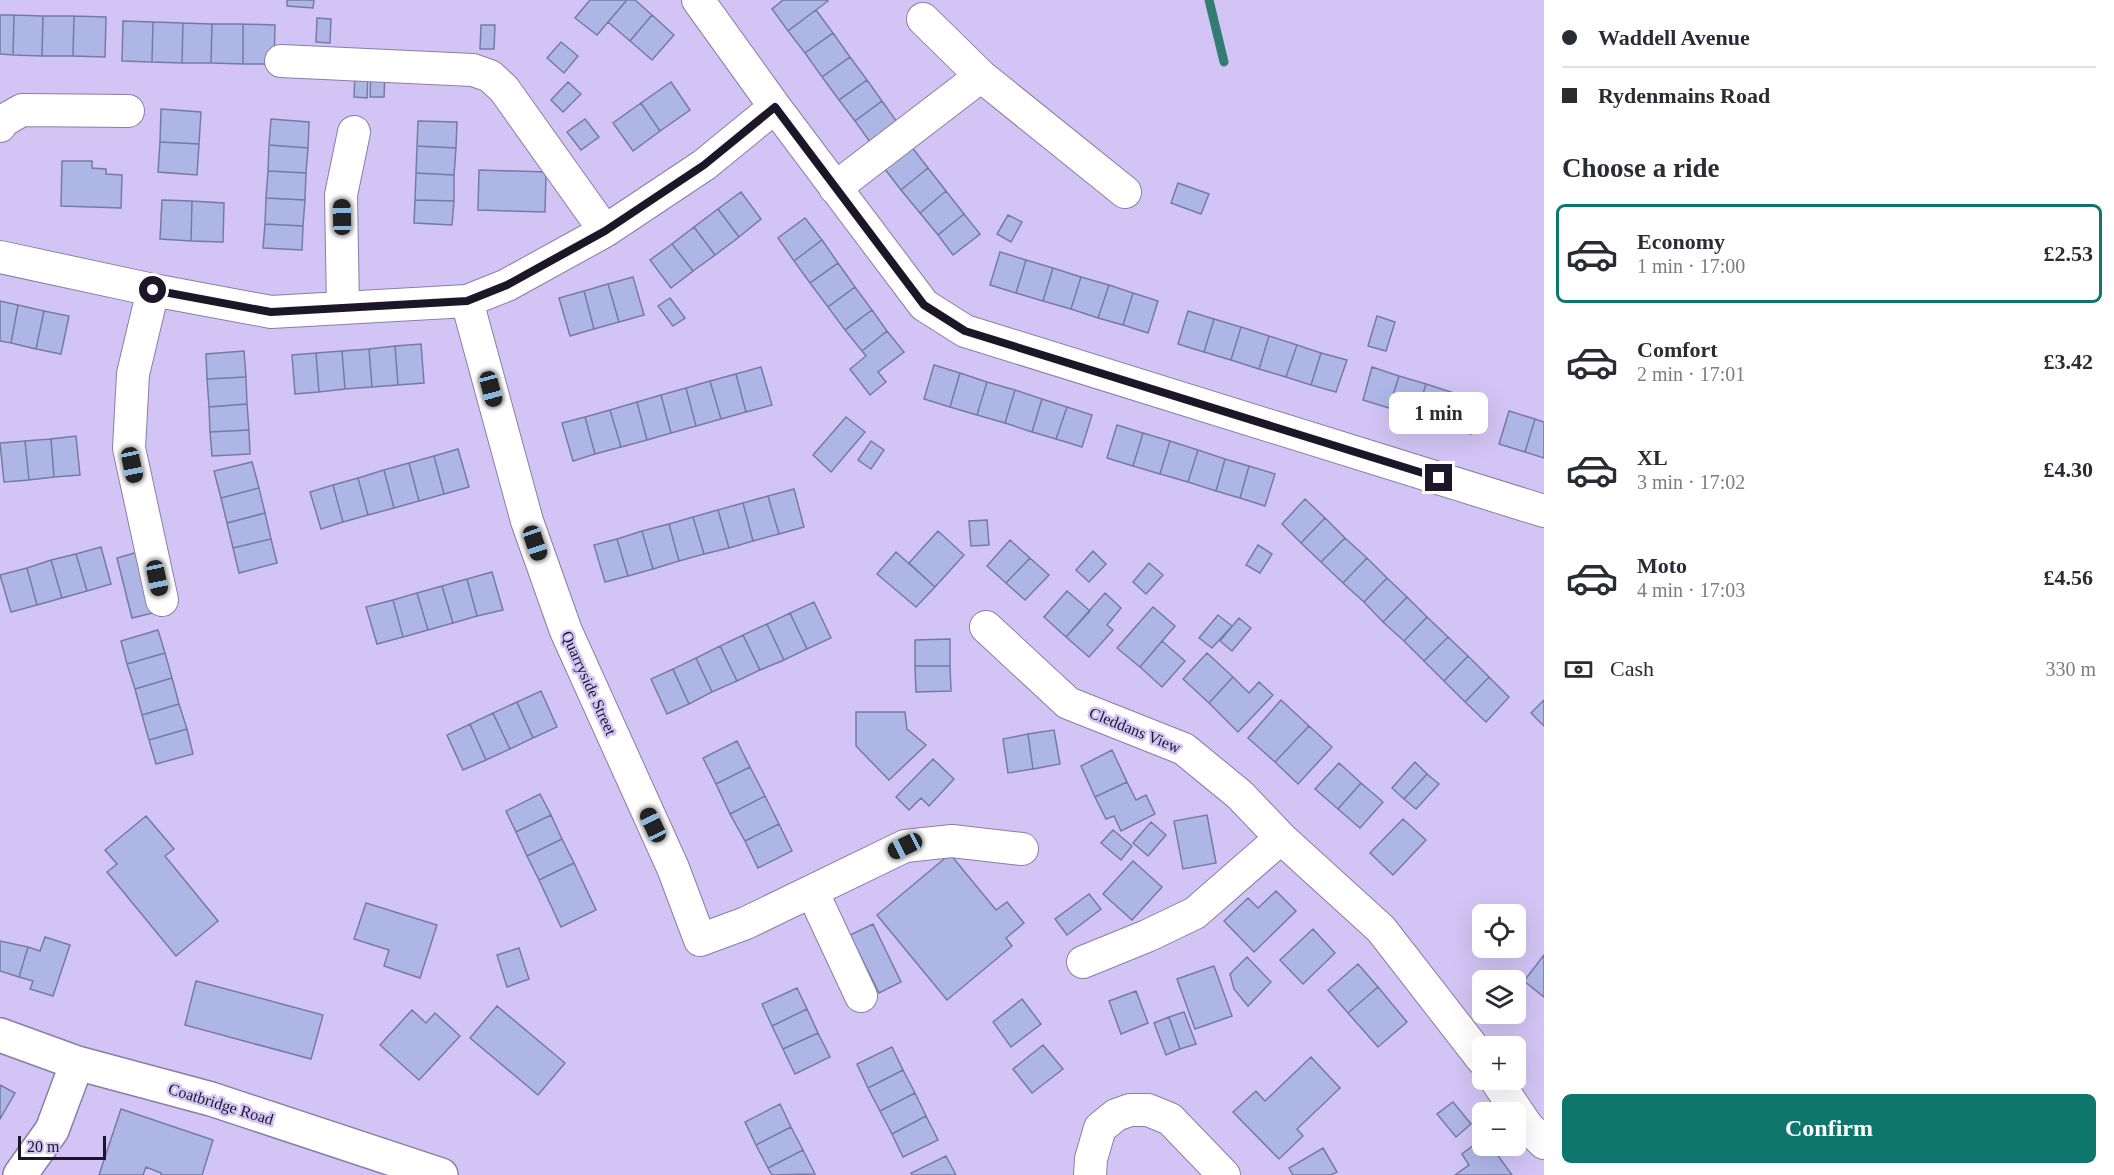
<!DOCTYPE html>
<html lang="en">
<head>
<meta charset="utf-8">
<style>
  body { margin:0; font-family:Georgia,serif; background:#f2f2f3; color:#2b2b33; height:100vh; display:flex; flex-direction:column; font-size:22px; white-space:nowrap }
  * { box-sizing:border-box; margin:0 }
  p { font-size:20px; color:#7c7c81 }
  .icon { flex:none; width:33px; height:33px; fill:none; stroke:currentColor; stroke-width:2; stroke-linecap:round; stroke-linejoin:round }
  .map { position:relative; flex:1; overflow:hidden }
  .side { display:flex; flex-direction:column; background:#fff; width:570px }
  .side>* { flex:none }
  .banner { display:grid; align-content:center; height:132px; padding:0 18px; background:#fff }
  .buttons { position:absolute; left:1472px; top:904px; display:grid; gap:12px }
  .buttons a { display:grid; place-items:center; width:54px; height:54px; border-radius:9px; background:#fff; box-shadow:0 6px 24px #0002; font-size:30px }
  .scale { position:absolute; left:18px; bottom:15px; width:88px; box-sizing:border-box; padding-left:6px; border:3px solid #1c1728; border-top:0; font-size:16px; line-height:21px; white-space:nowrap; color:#1c1728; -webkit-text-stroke:4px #d2c5f5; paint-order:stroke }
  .end { position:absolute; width:27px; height:27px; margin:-14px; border:8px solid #1c1728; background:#fff; box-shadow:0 0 0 3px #fff }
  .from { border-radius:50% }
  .bubble { position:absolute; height:42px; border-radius:9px; background:#fff; box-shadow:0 6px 24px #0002; font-size:20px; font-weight:600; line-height:42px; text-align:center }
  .car { position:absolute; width:18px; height:36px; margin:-18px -9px; border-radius:8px; box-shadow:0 0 4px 2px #0007; background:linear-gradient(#222 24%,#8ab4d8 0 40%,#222 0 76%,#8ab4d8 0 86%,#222 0) }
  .banner b { display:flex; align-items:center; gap:21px; height:57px; font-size:22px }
  .banner b+b { border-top:2px solid #e1e1e2 }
  .banner i { width:15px; height:15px; background:#2b2b33 }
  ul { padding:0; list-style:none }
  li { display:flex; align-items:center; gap:18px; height:99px; margin:0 12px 9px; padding:0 6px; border:3px solid transparent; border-radius:9px }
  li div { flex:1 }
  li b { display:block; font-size:22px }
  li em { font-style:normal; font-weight:600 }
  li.active { border-color:#0f766e }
  li>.icon { width:54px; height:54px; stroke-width:1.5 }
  h2 { padding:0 18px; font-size:27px; line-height:72px }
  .pay { display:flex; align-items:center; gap:15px; height:66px; padding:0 18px; font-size:22px }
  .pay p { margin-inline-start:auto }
  .cta { display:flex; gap:12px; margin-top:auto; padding:12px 18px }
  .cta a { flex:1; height:69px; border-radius:9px; background:#0f766e; color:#fff; font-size:24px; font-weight:600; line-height:69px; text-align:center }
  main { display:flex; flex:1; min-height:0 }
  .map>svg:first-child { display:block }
</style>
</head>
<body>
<main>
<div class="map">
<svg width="1544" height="1175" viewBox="0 0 1544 1175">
  <rect width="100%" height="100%" fill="#d2c5f5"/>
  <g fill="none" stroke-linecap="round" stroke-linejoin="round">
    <path stroke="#337c72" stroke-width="9" d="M1209 0 1224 62"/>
  </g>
  <path fill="#aeb6e5" stroke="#757ba7" stroke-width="1.5" d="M287 0H314L313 8 287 6Z
    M590 0H627L597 35 575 18Z
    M627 0H635L652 15 630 41 608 22Z
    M783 0H827L828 1 788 31 772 9Z
    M816 10 833 33 805 53 788 31Z
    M0 15H14L13 55 0 54Z
    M14 15 43 16 42 56 13 55Z
    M652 15 674 35 652 60 630 41Z
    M43 16H74L73 56H42Z
    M74 16 106 17 105 57 73 56Z
    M317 18 331 19 330 43 316 42Z
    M123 21 153 22 152 62 122 61Z
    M153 22 183 23 182 63 152 62Z
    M183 23 212 24 211 63H182Z
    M212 24H243V64L211 63Z
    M243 24 275 25 274 64H243Z
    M481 25H495L494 49H480Z
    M833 33 850 57 822 77 805 53Z
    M561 42 578 56 564 73 547 58Z
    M850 57 867 80 839 100 822 77Z
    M371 72 385 73 384 97H370Z
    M355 73 368 74 367 98 354 97Z
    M867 80 882 101 855 121 839 100Z
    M568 82 581 94 563 112 551 100Z
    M671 82 690 110 660 131 641 103Z
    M882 101 897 122 870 142 855 121Z
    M641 103 660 131 633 151 613 123Z
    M161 109 201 112 199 144 160 142Z
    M271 119 309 122 308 148 269 145Z
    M585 119 599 137 581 150 567 132Z
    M418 121 457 122 456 148 417 146Z
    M160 142 199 144 197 175 158 172Z
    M269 145 308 148 306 173 268 171Z
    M417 146 456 148 454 175 416 173Z
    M911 146 928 168 901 190 884 168Z
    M62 161H92V168L106 169V174L122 175 121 208 61 206Z
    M928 168 946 191 920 213 901 190Z
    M479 170 546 172 545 212 478 210Z
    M268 171 306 173 305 200 266 198Z
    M416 173 454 175V201L415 200Z
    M1178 183 1209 194 1201 214 1171 203Z
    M946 191 964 214 938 235 920 213Z
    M741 192 761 219 739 237 718 209Z
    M266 198 305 200 303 226 265 224Z
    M162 200 192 201 191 241 160 239Z
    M415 200 454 201 452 225 414 223Z
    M192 201 224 203 223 242 191 241Z
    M718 209 739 237 715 255 694 227Z
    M964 214 980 234 953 255 938 235Z
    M1008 215 1022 222 1011 242 997 234Z
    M805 218 822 240 794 261 778 238Z
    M265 224 303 226 302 250 263 248Z
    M694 227 715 255 693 271 672 244Z
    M822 240 838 263 810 283 794 261Z
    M672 244 693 271 671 288 650 260Z
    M1000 252 1026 260 1016 293 990 285Z
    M1026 260 1053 268 1043 301 1016 293Z
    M838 263 855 287 828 307 810 283Z
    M1053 268 1081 277 1071 309 1043 301Z
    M633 277 644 315 619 322 608 284Z
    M1081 277 1109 285 1098 318 1071 309Z
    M608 284 619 322 594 329 584 291Z
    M1109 285 1133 293 1123 325 1098 318Z
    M855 287 872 310 845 330 828 307Z
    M584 291 594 329 570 336 559 298Z
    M1133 293 1158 301 1148 333 1123 325Z
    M670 298 685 318 673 326 658 306Z
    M0 301 18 305 11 343 0 341Z
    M18 305 44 311 36 349 11 343Z
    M872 310 887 331 862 351 845 330Z
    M44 311 69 316 61 354 36 349Z
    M1188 311 1214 319 1204 352 1178 344Z
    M1377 316 1395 322 1386 351 1368 346Z
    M1214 319 1241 327 1231 360 1204 352Z
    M1241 327 1269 336 1259 369 1231 360Z
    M887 331 904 352 878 372 886 382 870 395 850 369 866 356 862 351Z
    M1269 336 1297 345 1286 377 1259 369Z
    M421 344 424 383 398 385 395 346Z
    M1297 345 1321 353 1311 385 1286 377Z
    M395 346 398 385 372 387 369 349Z
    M369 349 372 387 345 389 342 351Z
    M244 351 246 377 207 379 206 354Z
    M342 351 345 389 319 392 316 353Z
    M316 353 319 392 295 394 292 355Z
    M1321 353 1347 360 1336 392 1311 385Z
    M934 365 960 373 950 407 924 399Z
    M761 367 772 405 746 412 736 374Z
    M1372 367 1399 376 1389 408 1363 400Z
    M960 373 987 382 977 415 950 407Z
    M736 374 746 412 721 419 710 381Z
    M1399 376 1426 384 1416 417 1389 408Z
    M246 377 247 404 209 407 207 379Z
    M710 381 721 419 696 426 686 388Z
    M987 382 1015 390 1005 423 977 415Z
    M1426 384 1454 393 1444 425 1416 417Z
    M686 388 696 426 671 433 661 395Z
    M1015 390 1042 399 1032 432 1005 423Z
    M1454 393 1481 401 1471 434 1444 425Z
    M661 395 671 433 647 440 637 402Z
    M1042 399 1067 407 1056 439 1032 432Z
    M637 402 647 440 621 447 610 410Z
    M247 404 249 430 210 432 209 407Z
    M1067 407 1092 415 1082 447 1056 439Z
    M610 410 621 447 595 454 585 417Z
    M1509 411 1535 419 1525 452 1499 444Z
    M585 417 595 454 573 461 562 423Z
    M846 417 865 432 831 472 813 455Z
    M1535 419 1544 422V458L1525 452Z
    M1117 425 1143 433 1133 466 1107 458Z
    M249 430 250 454 212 456 210 432Z
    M1143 433 1170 441 1160 474 1133 466Z
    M76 436 80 475 54 477 51 439Z
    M51 439 54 477 29 480 25 441Z
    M25 441 29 480 4 482 0 443Z
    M871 441 884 450 871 469 858 460Z
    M1170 441 1198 450 1188 482 1160 474Z
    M458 449 469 487 444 494 434 456Z
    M1198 450 1225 459 1216 491 1188 482Z
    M434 456 444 494 419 501 409 463Z
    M1225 459 1249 466 1240 498 1216 491Z
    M252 462 259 488 221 498 214 471Z
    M409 463 419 501 394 508 384 470Z
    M1249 466 1275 474 1265 506 1240 498Z
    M384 470 394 508 368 515 358 478Z
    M358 478 368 515 343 522 333 485Z
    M333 485 343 522 321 529 310 492Z
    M259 488 265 513 227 523 221 498Z
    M794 489 804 527 779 534 768 496Z
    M768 496 779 534 753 541 743 503Z
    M1305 499 1325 518 1301 543 1282 524Z
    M743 503 753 541 729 548 718 510Z
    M718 510 729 548 704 554 693 517Z
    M265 513 271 539 233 548 227 523Z
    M693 517 704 554 679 561 669 524Z
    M1325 518 1345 538 1321 562 1301 543Z
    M987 520 989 545 971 546 969 521Z
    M669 524 679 561 653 569 642 531Z
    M642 531 653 569 628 576 617 539Z
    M938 531 964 555 935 587 909 563Z
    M1345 538 1367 558 1343 583 1321 562Z
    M271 539 277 563 239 573 233 548Z
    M617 539 628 576 605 582 594 545Z
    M1010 540 1030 558 1006 583 987 566Z
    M1258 545 1272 554 1260 573 1246 565Z
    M101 547 111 584 87 591 76 554Z
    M1093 551 1106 564 1089 582 1076 570Z
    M138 552 153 613 132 618 117 558Z
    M896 552 935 587 916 607 877 574Z
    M76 554 87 591 62 598 51 560Z
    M1030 558 1049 575 1025 600 1006 583Z
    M1367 558 1387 578 1364 602 1343 583Z
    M51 560 62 598 37 605 27 568Z
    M1149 563 1163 575 1146 594 1133 582Z
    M27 568 37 605 11 612 0 575Z
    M492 572 503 610 477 616 467 579Z
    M1387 578 1407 597 1383 622 1364 602Z
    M467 579 477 616 453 623 442 586Z
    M442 586 453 623 428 630 417 593Z
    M1067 591 1090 611 1066 637 1044 617Z
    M417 593 428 630 403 637 393 600Z
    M1105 593 1121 608 1107 625 1113 630 1089 657 1066 637Z
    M1407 597 1427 617 1404 641 1383 622Z
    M393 600 403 637 377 644 366 607Z
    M814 602 831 638 807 649 790 613Z
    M1153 607 1175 626 1140 667 1117 648Z
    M790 613 807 649 784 660 767 624Z
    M1218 615 1232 626 1212 648 1199 638Z
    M1427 617 1448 637 1424 661 1404 641Z
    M1239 618 1251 628 1232 651 1220 641Z
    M767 624 784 660 760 670 743 635Z
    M158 630 165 653 127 664 121 641Z
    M743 635 760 670 737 681 720 646Z
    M1448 637 1468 656 1444 681 1424 661Z
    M950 639V666H915V640Z
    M1162 641 1185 661 1162 687 1140 667Z
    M720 646 737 681 712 692 696 658Z
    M165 653 172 678 135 689 127 664Z
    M1207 653 1233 677 1209 703 1183 679Z
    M1468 656 1489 677 1465 702 1444 681Z
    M696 658 712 692 689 704 673 669Z
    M915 666H950L951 691 916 692Z
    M673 669 689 704 667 714 651 679Z
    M1233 677 1249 693 1259 682 1273 695 1238 732 1209 703Z
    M1489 677 1509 697 1486 722 1465 702Z
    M172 678 179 704 142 715 135 689Z
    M541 691 557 727 533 738 517 702Z
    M1281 700 1309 726 1275 762 1248 738Z
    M1544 700V726L1531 713Z
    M517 702 533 738 510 749 493 713Z
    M179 704 187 729 149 740 142 715Z
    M856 712H905L907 729 926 745 889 780 856 746Z
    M493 713 510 749 486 760 470 724Z
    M470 724 486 760 463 770 447 735Z
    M1309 726 1332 747 1298 784 1275 762Z
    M187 729 193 754 156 764 149 740Z
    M1054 730 1060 764 1033 769 1028 734Z
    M1028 734 1033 769 1008 773 1003 739Z
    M737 741 750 767 716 784 703 758Z
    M1112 750 1127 782 1095 797 1081 766Z
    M933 759 954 779 929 806 921 798 909 810 896 797Z
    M1415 762 1427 774 1404 799 1392 788Z
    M1339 763 1361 783 1338 809 1315 789Z
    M750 767 765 796 730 814 716 784Z
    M1427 774 1439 784 1416 809 1404 799Z
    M1127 782 1136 800 1146 795 1155 814 1121 831 1114 816 1106 819 1095 797Z
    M1361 783 1383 802 1360 828 1338 809Z
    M540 794 551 815 516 832 506 811Z
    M765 796 779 824 745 841 730 814Z
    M551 815 562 839 527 856 516 832Z
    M1207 815 1216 863 1183 869 1174 821Z
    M146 816 174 849 165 856 218 921 176 956 107 872 117 864 105 850Z
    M1403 819 1426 840 1393 875 1370 853Z
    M1151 822 1166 835 1148 856 1133 843Z
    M779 824 792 851 758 868 745 841Z
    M1113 830 1132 846 1121 860 1101 843Z
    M562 839 574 863 539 880 527 856Z
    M950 854 996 910 1007 902 1024 923 1006 938 1012 946 947 1000 877 915Z
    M1133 861 1162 887 1132 920 1103 894Z
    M574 863 596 910 561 927 539 880Z
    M1276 891 1296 911 1254 952 1224 921 1248 898 1258 908Z
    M1089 894 1101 909 1067 935 1055 919Z
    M366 903 437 925 420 978 384 966 389 950 354 939Z
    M873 924 901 982 879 993 850 935Z
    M1313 929 1335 953 1303 984 1280 960Z
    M45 937 70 945 53 996 30 989 33 981 19 977 28 947 40 951Z
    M0 941 28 947 19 977 0 971Z
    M519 948 529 979 507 987 497 955Z
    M1544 955V997L1524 981Z
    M1247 957 1271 982 1248 1006 1234 989 1230 974Z
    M1358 964 1378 987 1348 1013 1328 990Z
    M1214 966 1232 1016 1195 1029 1177 979Z
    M196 981 323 1015 311 1059 185 1025Z
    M1378 987 1407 1022 1378 1047 1348 1013Z
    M797 988 807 1009 772 1026 762 1004Z
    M1136 991 1148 1023 1121 1034 1109 1001Z
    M1022 999 1041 1024 1011 1047 993 1022Z
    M497 1006 565 1063 538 1095 470 1038Z
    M807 1009 818 1033 783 1049 772 1026Z
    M412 1010 426 1023 435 1013 460 1036 419 1080 380 1045Z
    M1184 1012 1196 1044 1180 1049 1169 1017Z
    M1169 1017 1180 1049 1166 1055 1154 1023Z
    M818 1033 830 1057 795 1074 783 1049Z
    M1043 1045 1063 1069 1032 1093 1013 1069Z
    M892 1047 903 1070 868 1088 857 1064Z
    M1311 1057 1340 1088 1297 1129 1303 1136 1279 1159 1233 1112 1256 1091 1265 1101Z
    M903 1070 915 1093 880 1111 868 1088Z
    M0 1085 15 1093 0 1119Z
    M915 1093 926 1116 892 1134 880 1111Z
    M1453 1102 1471 1124 1456 1137 1437 1114Z
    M780 1104 791 1127 756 1145 745 1122Z
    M121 1109 213 1140 202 1175H161V1173L146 1167 143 1175H99Z
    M926 1116 938 1140 903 1157 892 1134Z
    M791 1127 803 1150 768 1168 756 1145Z
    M1482 1139V1146H1491L1512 1175H1455L1469 1165 1462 1154Z
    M1323 1148 1337 1172 1331 1175H1293L1289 1168Z
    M803 1150 815 1174 772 1175 768 1168Z
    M946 1156 956 1175H912L911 1173Z"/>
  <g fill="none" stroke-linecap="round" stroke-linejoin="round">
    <defs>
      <path id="minor" d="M698 0 775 107 924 305 965 331 1544 511
        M923 19 981 76 1125 192
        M281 61 473 70 490 76 504 89 605 231
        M0 126 3 121 22 110 128 111
        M835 188 981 76
        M0 257 153 290 271 312 467 301 507 285 605 231 704 165 775 107
        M153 290 133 374 129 448 162 600
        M467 301 527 521 566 631 673 868 700 940 746 923 905 846 952 841 1022 849
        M343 307 341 195 354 132
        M986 627 1068 703 1184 749 1240 795 1281 838 1381 929 1482 1059
        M812 891 861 996
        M1083 962 1147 936 1195 913 1281 838
        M1496 1080 1527 1126 1544 1143
        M1090 1175 1091 1159 1100 1128 1116 1115 1130 1110H1148L1170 1119 1224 1175"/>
      <path id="major" d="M0 1035 77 1063 211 1099 441 1175
        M20 1175 52 1130 77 1063"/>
    </defs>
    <use href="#minor" stroke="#897da9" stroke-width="34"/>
    <use href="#major" stroke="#897da9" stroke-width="36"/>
    <use href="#minor" stroke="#fff" stroke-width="32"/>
    <use href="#major" stroke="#fff" stroke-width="33"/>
  </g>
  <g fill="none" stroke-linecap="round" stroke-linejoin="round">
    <path stroke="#1c1728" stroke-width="8" d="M153 290 271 312 467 301 507 285 605 231 704 165 775 107 924 305 965 331 1439 478"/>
  </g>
  <g text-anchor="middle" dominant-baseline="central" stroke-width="5" stroke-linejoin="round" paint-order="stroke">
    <g font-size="16" fill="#1c1728" stroke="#d2c5f5">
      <text transform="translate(589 683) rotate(66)">Quarryside Street</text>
      <text transform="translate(1135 730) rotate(22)">Cleddans View</text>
      <text transform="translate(221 1104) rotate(17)">Coatbridge Road</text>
    </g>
  </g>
</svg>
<div class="buttons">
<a><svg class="icon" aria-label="locate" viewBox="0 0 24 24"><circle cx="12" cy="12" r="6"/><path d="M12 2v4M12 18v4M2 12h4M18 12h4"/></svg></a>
<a><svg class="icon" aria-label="layers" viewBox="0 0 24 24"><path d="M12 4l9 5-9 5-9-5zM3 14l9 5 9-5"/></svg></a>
<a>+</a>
<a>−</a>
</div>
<div class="scale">20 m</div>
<i class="end from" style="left:153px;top:290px"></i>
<i class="end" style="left:1439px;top:478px"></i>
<div class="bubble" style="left:1389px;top:392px;width:99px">1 min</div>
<i class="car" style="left:342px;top:217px;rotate:359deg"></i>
<i class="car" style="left:491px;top:389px;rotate:165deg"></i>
<i class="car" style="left:132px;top:465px;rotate:168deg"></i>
<i class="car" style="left:535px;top:543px;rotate:161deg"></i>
<i class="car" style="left:157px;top:578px;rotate:168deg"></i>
<i class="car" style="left:653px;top:825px;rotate:335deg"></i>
<i class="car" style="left:905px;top:846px;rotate:244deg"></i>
</div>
<section class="side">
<div class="banner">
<b><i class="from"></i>Waddell Avenue</b>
<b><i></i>Rydenmains Road</b>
</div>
<h2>Choose a ride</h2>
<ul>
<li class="active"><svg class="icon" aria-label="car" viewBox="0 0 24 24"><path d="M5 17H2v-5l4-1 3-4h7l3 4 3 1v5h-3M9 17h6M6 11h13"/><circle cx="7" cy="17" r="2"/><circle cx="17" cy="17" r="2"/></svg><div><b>Economy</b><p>1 min · 17:00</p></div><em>£2.53</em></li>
<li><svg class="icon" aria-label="car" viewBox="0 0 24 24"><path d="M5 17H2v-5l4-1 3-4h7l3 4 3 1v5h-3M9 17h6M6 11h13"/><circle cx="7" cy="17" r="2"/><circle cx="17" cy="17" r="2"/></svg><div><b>Comfort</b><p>2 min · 17:01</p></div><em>£3.42</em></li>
<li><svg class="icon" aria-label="car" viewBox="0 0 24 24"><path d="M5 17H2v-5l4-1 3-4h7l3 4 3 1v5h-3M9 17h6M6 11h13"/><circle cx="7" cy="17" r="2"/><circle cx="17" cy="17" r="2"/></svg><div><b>XL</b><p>3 min · 17:02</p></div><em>£4.30</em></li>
<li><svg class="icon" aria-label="car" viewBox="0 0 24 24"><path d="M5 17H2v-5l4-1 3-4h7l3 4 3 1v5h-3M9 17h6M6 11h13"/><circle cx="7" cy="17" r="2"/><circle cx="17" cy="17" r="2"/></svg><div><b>Moto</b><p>4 min · 17:03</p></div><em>£4.56</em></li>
</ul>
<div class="pay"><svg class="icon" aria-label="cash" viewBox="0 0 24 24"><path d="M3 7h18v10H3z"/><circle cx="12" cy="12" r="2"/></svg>Cash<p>330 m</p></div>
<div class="cta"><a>Confirm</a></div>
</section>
</main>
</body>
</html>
